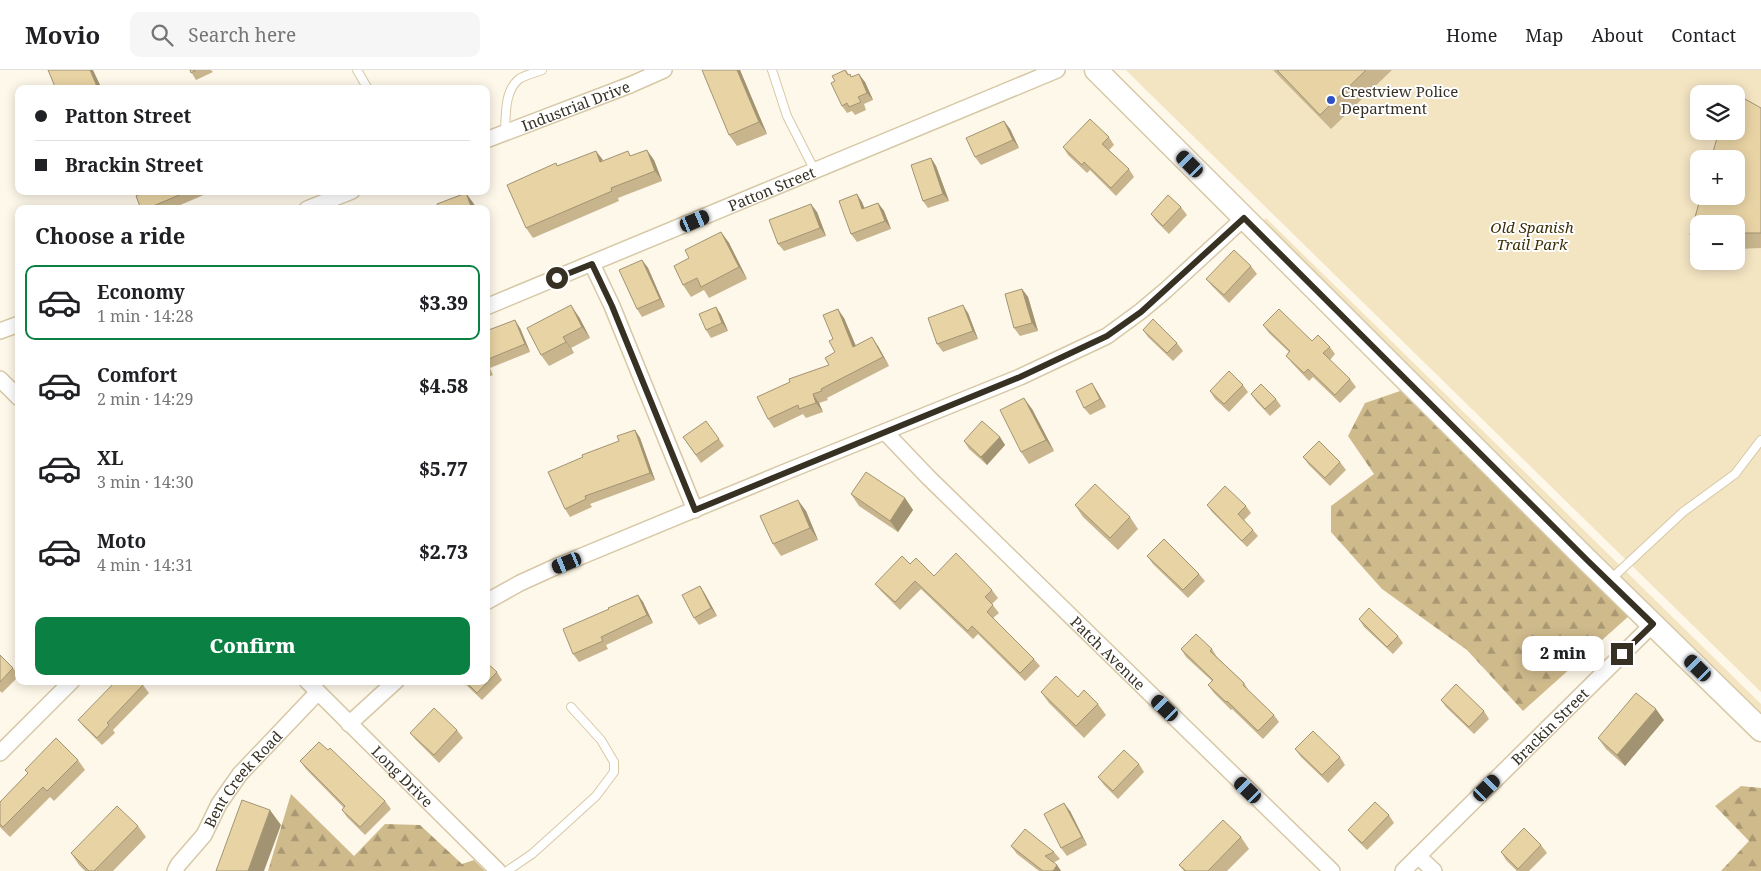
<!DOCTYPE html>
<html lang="en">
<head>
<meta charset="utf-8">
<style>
  body { margin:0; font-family:"Noto Serif",serif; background:#f6f6f6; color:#202124; height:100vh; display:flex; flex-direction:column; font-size:19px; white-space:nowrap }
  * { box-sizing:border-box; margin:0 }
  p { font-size:16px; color:#757577 }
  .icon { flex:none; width:28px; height:28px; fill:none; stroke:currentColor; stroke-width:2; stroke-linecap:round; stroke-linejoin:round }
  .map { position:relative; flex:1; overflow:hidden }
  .side { position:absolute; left:15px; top:135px; width:475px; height:480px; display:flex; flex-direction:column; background:#fff; border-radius:10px; box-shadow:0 2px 12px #0003 }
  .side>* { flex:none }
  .hud { position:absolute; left:15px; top:15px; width:475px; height:110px; border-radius:10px; box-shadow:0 2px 12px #0003; display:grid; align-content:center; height:110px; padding:0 20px; background:#fff }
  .buttons { position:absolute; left:1690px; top:15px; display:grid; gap:10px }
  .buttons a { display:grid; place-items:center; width:55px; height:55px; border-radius:10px; background:#fff; box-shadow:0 2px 12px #0003; font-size:25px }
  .end { position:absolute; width:22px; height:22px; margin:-11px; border:6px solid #373124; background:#fff; box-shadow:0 0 0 2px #fff }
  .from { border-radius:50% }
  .bubble { position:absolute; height:35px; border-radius:10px; background:#fff; box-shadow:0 2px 12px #0003; font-size:16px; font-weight:800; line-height:35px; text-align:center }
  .car { position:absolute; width:15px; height:30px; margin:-15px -8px; border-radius:6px; box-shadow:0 0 4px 1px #0007; background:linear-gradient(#222 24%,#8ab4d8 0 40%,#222 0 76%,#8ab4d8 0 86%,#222 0) }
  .hud b { display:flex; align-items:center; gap:18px; height:48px; font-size:19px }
  .hud b+b { border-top:1px solid #e0e0e0 }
  .hud i { width:12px; height:12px; background:#202124 }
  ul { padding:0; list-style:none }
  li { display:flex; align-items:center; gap:15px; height:75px; margin:0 10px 8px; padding:0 10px; border:2px solid transparent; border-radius:10px }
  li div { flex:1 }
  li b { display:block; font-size:19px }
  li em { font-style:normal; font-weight:800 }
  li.selected { border-color:#0b8043 }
  li>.icon { width:45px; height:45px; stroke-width:1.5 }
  h2 { padding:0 20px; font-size:22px; line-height:60px }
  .action { display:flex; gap:10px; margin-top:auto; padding:10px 20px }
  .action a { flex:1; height:58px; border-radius:10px; background:#0b8043; color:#fff; font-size:20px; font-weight:800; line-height:58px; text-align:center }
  header { display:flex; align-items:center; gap:30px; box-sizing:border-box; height:70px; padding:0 25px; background:#fff; border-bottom:1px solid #e0e0e0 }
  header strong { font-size:24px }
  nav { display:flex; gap:28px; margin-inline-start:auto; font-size:18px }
  .search { width:350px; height:45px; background:#f6f6f6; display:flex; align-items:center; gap:12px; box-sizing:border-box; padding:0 18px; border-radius:10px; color:#757577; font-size:19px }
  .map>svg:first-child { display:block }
</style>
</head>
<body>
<header>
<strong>Movio</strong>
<div class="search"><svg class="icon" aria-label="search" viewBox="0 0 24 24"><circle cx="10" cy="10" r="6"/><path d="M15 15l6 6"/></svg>Search here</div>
<nav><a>Home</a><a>Map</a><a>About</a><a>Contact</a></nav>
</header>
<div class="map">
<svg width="1761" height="801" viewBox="0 0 1761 801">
  <defs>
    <pattern id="forest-firs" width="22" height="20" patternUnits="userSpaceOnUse" patternTransform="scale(1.25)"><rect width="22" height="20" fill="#cfba8c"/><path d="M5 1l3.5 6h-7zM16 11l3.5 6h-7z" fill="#a99872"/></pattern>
  </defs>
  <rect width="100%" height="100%" fill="#fef8ea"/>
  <path fill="url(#forest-firs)" d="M1403 320 1630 545 1523 641 1467 580 1382 519 1331 462V436L1374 404 1348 366 1365 333Z
    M1741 716 1761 718V801H1721L1749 771 1715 736Z
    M291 724 354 786 385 754 420 755 462 794 474 790 485 801H268Z"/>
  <path fill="#f3e4c2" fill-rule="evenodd" d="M1126 0H1761V622L1144 18ZM1699 24H1736V61H1699ZM1699 89H1736V126H1699ZM1699 154H1736V191H1699Z
    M1266 148 1761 634V647L1262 152Z"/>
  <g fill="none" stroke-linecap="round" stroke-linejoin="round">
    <defs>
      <path id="lane" d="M357 0 368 19
        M772 0 787 46 815 101
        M505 63C506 46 504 21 519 9 525 5 535 3 542 0
        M1610 510 1683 442 1735 404 1761 370
        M507 801 532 784 562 757 596 726 614 702V692L601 670 571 637"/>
      <g id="street">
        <path id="s1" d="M486 70 630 15 664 0"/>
        <path d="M307 139 352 121"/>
        <path d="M592 194 612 236 695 440"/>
        <path id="s2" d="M486 237 1057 0"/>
        <path d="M0 261 19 254"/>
        <path d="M0 309 19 328"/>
        <path id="s3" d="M885 362 928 407 1332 801"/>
        <path d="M486 532 520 513 553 498 790 400 1020 307 1107 266 1141 241 1166 220 1244 148"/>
        <path id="s4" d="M307 611 498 801"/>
        <path d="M349 654 396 611"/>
        <path d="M0 683 72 611"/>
        <path d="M1418 786 1434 801"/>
        <path id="s5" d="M175 801 178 795 204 765 219 734 240 704 318 622"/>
        <path id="s6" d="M1403 801 1653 554"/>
      </g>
      <path id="secondary" d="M1096 0 1587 490 1761 660"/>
    </defs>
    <use href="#lane" stroke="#d7c8a6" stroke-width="10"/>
    <use href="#street" stroke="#d7c8a6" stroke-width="18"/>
    <use href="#secondary" stroke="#d7c8a6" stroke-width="25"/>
    <use href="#lane" stroke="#fff" stroke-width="8"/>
    <use href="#street" stroke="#fff" stroke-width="15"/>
    <use href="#secondary" stroke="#fff" stroke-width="22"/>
  </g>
  <path fill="#c8b58d" d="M190 0H211L213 2 196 10Z
    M740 0 767 64 737 76 729 65Z
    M846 0 849 5 850 4 852 7 865 12 873 30 864 34 866 40 855 45 852 41 847 43 842 36 835 11Z
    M1273 0H1392L1331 59Z
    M1761 38V178L1736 179V154H1699V178L1690 165Z
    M1004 51 1010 59 1019 78 981 95 975 87Z
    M1109 67 1114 75 1109 80 1129 99 1134 107 1116 126 1090 100 1087 103 1068 85 1063 77Z
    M631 86 654 90 662 111 618 128 619 131 533 168 526 158 558 95 603 91Z
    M931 88 936 96 949 131 928 138 923 131Z
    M147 121H213L171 139H141Z
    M862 132 864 138 878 133 884 141 891 159 857 172 851 164Z
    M1181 137 1187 145 1169 164 1156 151 1151 144Z
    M817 142 826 166 784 181 778 174Z
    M721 162 729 173 747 209 709 228 704 220 691 227 683 215 689 188Z
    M486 166 490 175 486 176Z
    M642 190 648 198 665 237 642 247 637 239Z
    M1251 196 1257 204 1229 233 1212 216 1206 209Z
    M1022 219 1028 227 1038 261 1020 266 1014 258Z
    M716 237 721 245 728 261 711 268 706 260Z
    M968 243 978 269 943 282 937 274Z
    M579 247 590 268 571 278 574 283 549 296 541 285Z
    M844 248 856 276H878L889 296 827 328 828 330 819 333 823 342 806 348 803 344 774 358 768 349 829 295 835 282 833 269Z
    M1263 255 1330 277 1335 284 1330 290 1350 309 1356 317 1340 333 1313 307 1309 311 1292 293 1286 286 1289 282 1269 263Z
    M520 258 530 282 490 298 493 305 486 308V261Z
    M1143 260 1177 273 1183 281 1173 291 1148 267Z
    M1243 315 1248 322 1229 342 1215 329 1210 321Z
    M1097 321 1106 337 1090 345 1084 338Z
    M1251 324 1276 329 1281 336 1270 346 1256 331Z
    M1032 339 1054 381 1029 394 1021 382Z
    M635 360 640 368 655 410 590 434 592 437 570 447 565 439 619 371Z
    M683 367 719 369 724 376 701 393Z
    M1000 367 1005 375 987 395 969 379 964 371Z
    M1303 387 1340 392 1346 400 1330 416 1309 395Z
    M851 424 905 428 913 440 898 462 859 436Z
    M1075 435 1130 447 1138 459 1118 480 1083 447Z
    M1207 435 1246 436 1251 443 1244 450 1253 460 1258 466 1247 477 1212 442Z
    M806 441 818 470 781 486 773 474Z
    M1147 486 1199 504 1205 511 1188 528 1153 494Z
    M910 494 934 506 992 520 998 528 992 534 999 543 993 548 1034 589 1040 596 1025 611 978 564 973 569 921 519 900 540 881 521 875 514Z
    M700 516 705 524 717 546 699 555 694 548Z
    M638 525 643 532 653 553 606 575 608 579 579 592 573 584 609 539Z
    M1359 549 1398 566 1403 573 1393 584 1364 557Z
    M1181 579H1212L1217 587 1244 613 1249 621 1274 645 1279 652 1263 669 1232 639 1231 640 1214 623 1208 615 1212 611 1186 587Z
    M0 585 13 598 19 606 2 623 0 621Z
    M497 602 502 610 482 630 462 611H486Z
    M143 615 149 623 113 660 115 663 102 675 84 657 78 650Z
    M1041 622 1078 627 1098 634 1106 645 1084 668 1049 633Z
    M1441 630 1484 641 1489 649 1474 664 1446 637Z
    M1664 650 1625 696 1606 679 1598 668Z
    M457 660 463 668 439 693 416 670 410 663Z
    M1295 679 1340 687 1345 695 1328 713 1301 687Z
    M328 680 385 731 391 739 365 765 347 747 342 740 344 738 306 699 300 691Z
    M78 690 85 700 54 731 50 727 10 767 0 757V732L28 703 25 700Z
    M1139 694 1144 702 1118 729 1104 715 1098 707Z
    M1070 741 1087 775 1067 786 1061 778Z
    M1389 745 1394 753 1367 780 1354 767 1348 760Z
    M138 756 146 767 113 801H85L79 795 71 783Z
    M1241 767 1249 779 1227 801H1184L1179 795Z
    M1541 775 1547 783 1529 801H1517L1506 790 1501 782Z
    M1011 776 1054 782 1060 789 1053 793 1057 795 1061 801H1039L1017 784Z"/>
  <path fill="#a29473" d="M90 0H93L102 19H98Z
    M737 0H740L767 64 759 52Z
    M859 4 865 12 873 30 867 23Z
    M1004 51 1010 59 1019 78 1013 70Z
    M647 80 654 90 662 111 655 101Z
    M596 81 603 90 600 92Z
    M931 88 936 96 949 131 943 124Z
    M466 123 474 134 476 139H472Z
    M857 124 862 132 868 147 862 139Z
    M878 133 884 141 891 159 885 151Z
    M811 134 817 142 826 166 820 158Z
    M721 162 729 173 747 209 739 197Z
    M486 166 490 175 486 170Z
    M642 190 648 198 665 237 660 229Z
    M1022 219 1028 227 1038 261 1032 253Z
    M571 235 579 247 590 268 582 257Z
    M963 235 968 243 978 269 973 261Z
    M716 237 721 245 728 261 722 253Z
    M838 239 844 248 860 286 853 277Z
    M515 250 520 258 530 282 525 274Z
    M563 267 571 278 574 283 566 272Z
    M872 267 878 276 889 296 883 287Z
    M1092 313 1097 321 1106 337 1100 329Z
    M813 324 819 333 823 342 816 333Z
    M1024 328 1032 339 1054 381 1046 370Z
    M635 360 640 368 655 410 650 403Z
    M1000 367 1005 375 987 395 981 387Z
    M905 428 913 440 898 462 890 451Z
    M798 430 806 441 818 470 810 458Z
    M700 516 705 524 717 546 711 538Z
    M638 525 643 532 653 553 647 545Z
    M1656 639 1664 650 1625 696 1617 685Z
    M1064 733 1070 741 1087 775 1082 767Z
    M270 740 281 755 264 801H248Z
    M1057 795 1061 801H1053Z"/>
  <path fill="#e8d3a4" stroke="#a29473" d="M48 0H90L98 19H56Z
    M190 0H196L191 3Z
    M702 0H737L759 52 729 65Z
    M845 0 848 5 850 4 851 7 859 4 867 23 858 27 861 32 849 37 847 33 842 36 831 13 835 11 832 6Z
    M1277 0H1366L1320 45Z
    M1730 21 1735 24H1729Z
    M1736 24 1761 38V163H1736V154H1699V165H1690L1701 126H1736V89H1711L1719 61H1736Z
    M1090 49 1109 67 1102 74 1129 99 1111 118 1084 92 1082 95 1063 77Z
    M1004 51 1013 70 975 87 966 68Z
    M647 80 655 101 611 118 612 121 526 158 507 115 556 93 557 96 596 81 600 92 628 81 630 86Z
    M931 88 943 124 923 131 911 95Z
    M147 121H189L146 139H141L136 126Z
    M466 123 472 139H438L437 134Z
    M857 124 862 139 878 133 885 151 851 164 839 131Z
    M1168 125 1181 137 1163 156 1151 144Z
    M811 134 820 158 778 174 769 150Z
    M721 162 739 197 701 217 697 208 683 215 674 196 689 188 685 180Z
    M1234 180 1251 196 1224 225 1206 209Z
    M642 190 660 229 637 239 619 200Z
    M1022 219 1032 253 1014 258 1005 224Z
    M571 235 582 257 563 267 566 272 541 285 527 258Z
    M963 235 973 261 937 274 928 248Z
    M716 237 722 253 706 260 699 244Z
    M838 239 853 277 872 267 883 287 821 319 822 321 813 324 816 333 799 339 798 335 768 349 757 327 790 312 789 309 829 295 825 288 835 282 829 271 833 269 823 245Z
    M1279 239 1312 271 1318 265 1330 277 1323 283 1350 309 1335 325 1308 299 1304 303 1286 286 1290 281 1263 255Z
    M1153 249 1177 273 1167 283 1143 260Z
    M515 250 525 274 486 290V261Z
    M1229 301 1243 315 1224 334 1210 321Z
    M1092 313 1100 329 1084 338 1076 321Z
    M1261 314 1276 329 1265 339 1251 324Z
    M1024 328 1046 370 1021 382 1000 340Z
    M706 351 719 369 696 385 683 367Z
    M982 351 1000 367 981 387 964 371Z
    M635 360 650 403 585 426 586 429 565 439 548 402 583 387 582 385 619 371 617 366Z
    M1319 371 1340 392 1325 408 1303 387Z
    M866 402 905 428 890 451 851 424Z
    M1095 414 1130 447 1110 468 1075 435Z
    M1225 416 1246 436 1238 444 1253 460 1242 471 1207 435Z
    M798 430 810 458 773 474 760 446Z
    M1164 469 1199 504 1183 520 1147 486Z
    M956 483 992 520 985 527 993 535 987 542 1034 589 1020 603 972 556 968 561 915 511 895 532 875 514 902 486 910 494 916 488 934 506Z
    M700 516 711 538 694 548 682 525Z
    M638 525 647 545 601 567 603 571 573 584 563 559 609 539 608 538Z
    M1369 538 1398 566 1387 577 1359 549Z
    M1196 564 1212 579 1210 581 1244 613 1243 615 1274 645 1258 661 1227 631 1226 632 1208 615 1213 610 1181 579Z
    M0 585 13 598 0 612Z
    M486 592 497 602 477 623 465 611H486Z
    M1056 606 1078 627 1084 620 1098 634 1076 656 1041 622Z
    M116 611H139L143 615 107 653 109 655 97 668 78 650Z
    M1456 614 1484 641 1469 657 1441 630Z
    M1636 623 1656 639 1617 685 1598 668Z
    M434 638 457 660 434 685 410 663Z
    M1313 661 1340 687 1322 705 1295 679Z
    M56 668 78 690 47 721 43 717 3 757 0 754V732L28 703 25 700Z
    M319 672 328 680 330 678 385 731 360 757 342 740 345 736 300 691Z
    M1124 680 1139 694 1113 721 1098 707Z
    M242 730 270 740 248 801H216Z
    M1375 732 1389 745 1362 773 1348 760Z
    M1064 733 1082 767 1061 778 1044 744Z
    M117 736 138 756 94 801H89L71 783Z
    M1223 750 1241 767 1208 801H1186L1179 795Z
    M1524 758 1541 775 1518 799 1501 782Z
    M1025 759 1054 782 1045 786 1057 795 1053 801H1043L1011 776Z"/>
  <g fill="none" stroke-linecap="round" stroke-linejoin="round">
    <path stroke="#373124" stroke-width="6" d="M557 208 592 194 612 236 695 440 1020 307 1107 266 1141 242 1244 148 1587 490 1653 554 1622 584"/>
  </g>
  <circle fill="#3051c1" stroke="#fff" stroke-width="2" cx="1331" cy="30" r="5"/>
  <g text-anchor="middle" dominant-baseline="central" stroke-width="4" stroke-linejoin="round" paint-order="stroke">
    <g font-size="15" fill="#373124" stroke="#fff" text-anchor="start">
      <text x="1341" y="21">Crestview Police<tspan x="1341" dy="17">Department</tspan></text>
    </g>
    <g font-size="15" fill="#373124" stroke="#fff">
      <text stroke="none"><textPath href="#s1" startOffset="96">Industrial Drive</textPath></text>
      <text stroke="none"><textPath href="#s2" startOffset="309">Patton Street</textPath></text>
      <text stroke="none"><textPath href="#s3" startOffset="314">Patch Avenue</textPath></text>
      <text stroke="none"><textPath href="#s6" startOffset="206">Brackin Street</textPath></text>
      <text stroke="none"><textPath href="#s4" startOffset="135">Long Drive</textPath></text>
      <text stroke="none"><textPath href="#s5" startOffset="115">Bent Creek Road</textPath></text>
    </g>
    <g font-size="15" font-style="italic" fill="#3d2f07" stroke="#fff">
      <text x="1532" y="157">Old Spanish<tspan x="1532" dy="17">Trail Park</tspan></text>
    </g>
  </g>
</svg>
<div class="buttons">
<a><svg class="icon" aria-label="layers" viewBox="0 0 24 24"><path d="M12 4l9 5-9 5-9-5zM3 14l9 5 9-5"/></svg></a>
<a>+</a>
<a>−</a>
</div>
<i class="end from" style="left:557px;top:208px"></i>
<i class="end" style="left:1622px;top:584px"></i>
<div class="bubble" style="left:1522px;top:566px;width:82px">2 min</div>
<i class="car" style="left:1190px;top:94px;rotate:315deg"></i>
<i class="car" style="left:695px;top:151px;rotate:67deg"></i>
<i class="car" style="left:567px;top:493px;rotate:248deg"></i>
<i class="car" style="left:1698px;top:598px;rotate:315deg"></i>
<i class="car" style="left:1165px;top:638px;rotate:314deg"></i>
<i class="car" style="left:1487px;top:718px;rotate:45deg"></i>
<i class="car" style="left:1248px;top:720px;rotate:314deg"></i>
<div class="hud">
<b><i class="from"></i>Patton Street</b>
<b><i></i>Brackin Street</b>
</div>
<section class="side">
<h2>Choose a ride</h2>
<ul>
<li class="selected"><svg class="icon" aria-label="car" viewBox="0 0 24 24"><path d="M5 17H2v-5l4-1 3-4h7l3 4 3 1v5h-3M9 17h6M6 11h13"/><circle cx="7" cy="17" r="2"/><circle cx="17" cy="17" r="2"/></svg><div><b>Economy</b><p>1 min · 14:28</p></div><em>$3.39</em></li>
<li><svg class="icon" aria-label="car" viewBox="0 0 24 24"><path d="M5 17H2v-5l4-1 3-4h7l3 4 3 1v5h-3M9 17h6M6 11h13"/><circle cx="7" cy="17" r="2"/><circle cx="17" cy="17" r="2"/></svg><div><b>Comfort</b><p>2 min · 14:29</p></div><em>$4.58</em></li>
<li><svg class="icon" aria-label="car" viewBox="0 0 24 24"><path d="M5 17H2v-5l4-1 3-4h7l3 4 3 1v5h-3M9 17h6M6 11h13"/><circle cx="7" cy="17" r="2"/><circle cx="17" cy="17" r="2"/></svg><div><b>XL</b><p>3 min · 14:30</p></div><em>$5.77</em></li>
<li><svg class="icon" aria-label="car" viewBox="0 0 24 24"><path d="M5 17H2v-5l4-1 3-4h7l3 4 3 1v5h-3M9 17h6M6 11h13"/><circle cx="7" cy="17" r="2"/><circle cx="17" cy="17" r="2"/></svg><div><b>Moto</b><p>4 min · 14:31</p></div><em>$2.73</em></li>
</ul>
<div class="action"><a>Confirm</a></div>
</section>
</div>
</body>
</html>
